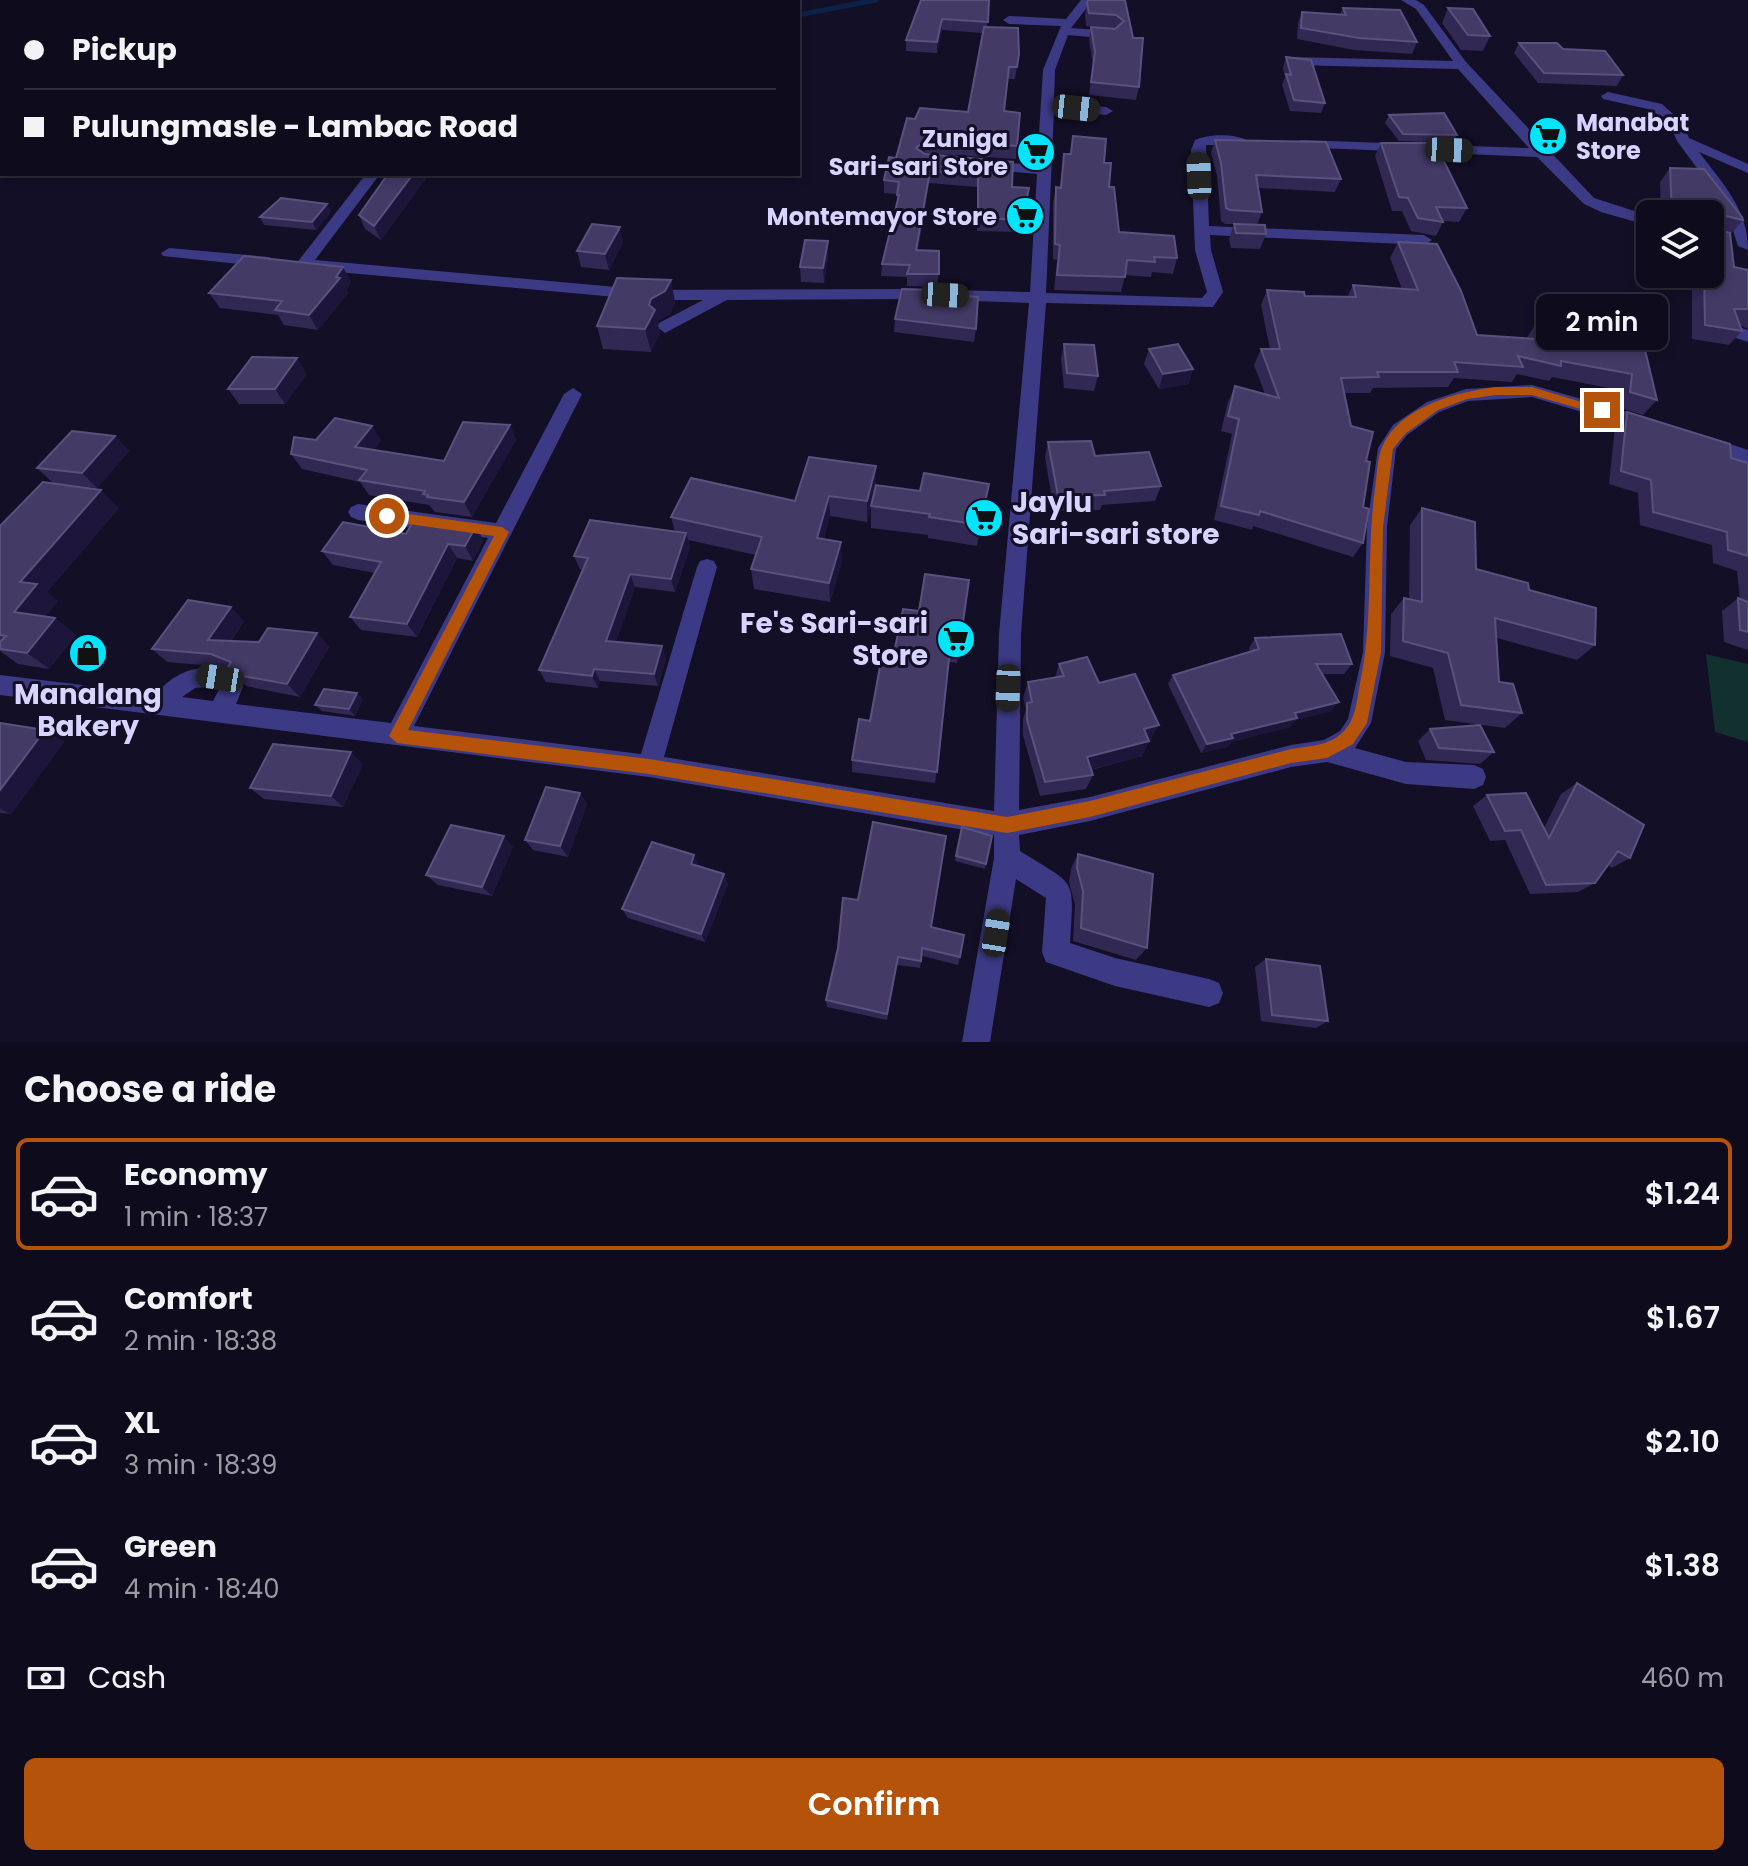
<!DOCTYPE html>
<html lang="en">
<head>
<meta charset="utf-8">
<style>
  body { margin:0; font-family:Poppins,sans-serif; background:#171425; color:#f1f3f6; height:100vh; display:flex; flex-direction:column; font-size:30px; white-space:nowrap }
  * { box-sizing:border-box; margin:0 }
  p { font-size:26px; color:#9b9ba3 }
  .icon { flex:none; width:44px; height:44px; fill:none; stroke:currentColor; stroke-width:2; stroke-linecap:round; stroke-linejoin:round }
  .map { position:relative; height:1042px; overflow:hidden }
  .sheet { display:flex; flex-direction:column; background:#0e0b1c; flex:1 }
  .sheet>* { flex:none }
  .banner { position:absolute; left:0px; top:0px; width:800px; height:176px; box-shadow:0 4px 12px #0003,0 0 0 2px #2e2b3b; display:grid; align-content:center; height:176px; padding:0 24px; background:#0e0b1c }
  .controls { position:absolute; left:1636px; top:200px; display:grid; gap:16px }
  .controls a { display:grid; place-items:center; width:88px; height:88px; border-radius:12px; background:#0e0b1c; box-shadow:0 4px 12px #0003,0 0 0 2px #2e2b3b; font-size:40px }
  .end { position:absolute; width:36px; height:36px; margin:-18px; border:10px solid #b45309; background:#fff; box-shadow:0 0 0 4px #fff }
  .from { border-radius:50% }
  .bubble { position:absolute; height:56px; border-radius:12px; background:#0e0b1c; box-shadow:0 4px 12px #0003,0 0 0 2px #2e2b3b; font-size:26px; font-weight:600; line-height:56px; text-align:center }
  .car { position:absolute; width:24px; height:48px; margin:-24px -12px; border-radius:10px; box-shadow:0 0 6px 2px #0007; background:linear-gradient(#222 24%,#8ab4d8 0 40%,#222 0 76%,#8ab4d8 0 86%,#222 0) }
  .banner b { display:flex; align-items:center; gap:28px; height:76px; font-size:30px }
  .banner b+b { border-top:2px solid #2e2b3b }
  .banner i { width:20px; height:20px; background:#f1f3f6 }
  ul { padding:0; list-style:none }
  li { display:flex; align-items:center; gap:24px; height:112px; margin:0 16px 12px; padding:0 8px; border:4px solid transparent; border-radius:12px }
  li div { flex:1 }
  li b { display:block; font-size:30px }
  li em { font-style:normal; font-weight:600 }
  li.selected { border-color:#b45309 }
  li>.icon { width:72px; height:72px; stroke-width:1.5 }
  h2 { padding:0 24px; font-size:36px; line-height:96px }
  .pay { display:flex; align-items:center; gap:20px; height:88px; padding:0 24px; font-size:30px }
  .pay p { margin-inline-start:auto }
  .primary-button { display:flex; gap:16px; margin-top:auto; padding:16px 24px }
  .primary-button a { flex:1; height:92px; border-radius:12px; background:#b45309; color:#fff; font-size:32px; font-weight:600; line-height:92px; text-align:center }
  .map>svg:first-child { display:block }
</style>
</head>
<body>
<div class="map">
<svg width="1748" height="1042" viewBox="0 0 1748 1042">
  <rect width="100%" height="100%" fill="#130f26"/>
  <path fill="#12302f" d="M1706 654 1748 664V742L1715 732Z"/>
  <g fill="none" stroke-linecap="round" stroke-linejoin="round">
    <path stroke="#0c2248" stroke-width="5" d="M798 15 876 0"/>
    <path fill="#3d3a85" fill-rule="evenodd" d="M1081 0H1093L1071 28 1113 31 1119 35 1113 39 1068 35 1055 70 1054 102 1106 107 1113 111 1106 115 1054 110 1046 293 1202 298 1207 292 1195 250 1191 150 1195 140C1208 134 1236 133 1248 141L1241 145H1206L1209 226 1424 235 1432 240 1424 245 1210 235 1211 250 1223 292 1213 307 1046 303 1021 634 1019 810 1090 797 1291 745 1324 740 1340 731 1348 719 1363 652 1367 527 1378 448 1393 425 1427 402 1466 389 1532 385 1656 420 1658 425 1649 432 1532 397 1468 401 1439 412 1407 435 1396 449 1387 527 1385 652 1371 723 1355 748 1406 762 1474 765 1483 769 1486 777 1483 785 1474 789 1406 784 1327 762 1291 767 1090 821 1019 835 1020 851C1077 887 1074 875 1070 943L1115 958 1209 979 1219 983 1223 993 1219 1003 1209 1007 1115 986 1046 962 1042 952 1046 898 1016 879 990 1042H962L994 858V835L649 777 0 695V675L156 694C178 668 205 662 236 674L243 687 236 704 391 723 488 538 358 520 351 517 348 512 351 507 358 504 496 523 564 394 573 388 582 394 414 726 641 754 697 567 700 561 707 559 714 561 717 567 664 757 994 811 999 634 1029 303 914 299 727 300 665 333 657 327 659 323 703 300H649L304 269 296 264 366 174H380L315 260 649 290 914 289 1030 292 1037 174 985 169 978 165 985 161 1037 165 1043 70 1061 26 1009 24 1003 20 1009 16 1066 19ZM206 687 219 689 213 701 182 697 195 688Z
      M1401 0H1416L1424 5 1466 62 1594 198 1650 216V226L1601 212 1584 204 1537 157 1296 147 1294 144 1301 140 1529 148 1458 69 1292 65 1286 61 1292 57 1453 61 1416 9Z
      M1608 92 1662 104 1682 122 1689 138 1748 164V173L1699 152C1723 184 1748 209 1748 250L1738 246 1725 206 1677 141 1671 127 1652 110 1603 99 1601 96Z
      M169 248 269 257 277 262 269 267 163 256 161 253Z
      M1736 326 1748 330V342L1730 336 1728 332Z
      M1707 436 1748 450V464L1700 448 1698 443 1700 438Z"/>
  </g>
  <path fill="#312854" d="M921 0H989L987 27 1019 54 1015 79H1008L1004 111 1017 146 1016 159 924 153 1012 187 1029 188 1020 232 977 231V187L929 183 918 250 939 251 938 287 907 286V277L881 276 882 264 897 206V194L884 193V180L915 119 968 112 982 33 942 30 937 53 906 51V40Z
    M1125 0 1139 87 1136 100 1089 95 1093 65 1089 40 1091 27 1115 29 1086 26 1085 15 1087 3Z
    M1343 8 1417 42 1412 54 1354 50 1297 39 1298 23 1302 12 1340 14Z
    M1448 8 1490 36 1483 51 1461 50 1442 23Z
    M1519 43 1563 49 1623 75 1617 86 1538 83 1514 53Z
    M1286 57 1325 103 1321 113 1290 111 1282 85 1285 77 1283 68Z
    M1389 115 1457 135 1453 143 1399 141 1385 123Z
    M1073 136 1104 163 1119 232 1177 258 1173 274 1152 272 1151 277 1125 275 1121 292 1054 290 1057 260 1053 259V202L1056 187 1060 188 1064 154H1070Z
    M1215 140 1341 179 1335 192 1258 188 1262 212 1257 225 1266 234 1260 249 1231 248 1229 239 1234 224H1225L1221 221 1217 176 1211 153Z
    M1381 143 1467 208 1459 222 1443 221V222L1436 236 1411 231 1402 211H1392L1375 156Z
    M1670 168 1743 220 1731 234H1730L1734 267 1748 270V329L1740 325 1742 331 1729 345 1692 339V274H1710V214H1661L1660 182Z
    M388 174H429L381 240 365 229 359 215Z
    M327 204 331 212 316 230 264 225 260 217Z
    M623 242 609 270 581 267 577 251Z
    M1398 242 1477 335 1526 339 1535 325 1596 336 1598 334 1626 342 1636 329 1657 400 1643 415 1617 407 1619 390 1552 377 1549 381 1517 374 1512 382 1454 378 1448 387 1373 388 1370 393H1344L1351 426 1366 461 1363 507V543L1353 557 1253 526 1252 530 1214 520 1232 434 1221 431 1228 402 1235 386 1265 394 1254 365 1261 349H1270L1261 305 1267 290 1305 296 1347 297 1353 285 1402 289 1390 258Z
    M828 257 824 283 801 282 800 267Z
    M343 267 351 282 346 290 348 293 318 330 284 325 278 315 220 308 209 293Z
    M671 280 675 303 670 314 657 321 660 333 651 352 603 349 597 326Z
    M938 294 976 329 974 342 894 332 895 319Z
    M1064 344 1098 376 1094 391 1064 388 1061 359Z
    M1149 349 1193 369 1188 384 1159 389 1144 364Z
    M307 374 285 404H239L228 389Z
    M1627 412 1731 458 1748 463V650L1724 642 1722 611 1738 598 1740 599 1737 571 1713 563 1712 545 1640 525 1638 493 1609 484 1615 426Z
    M510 425 516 440 472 517 435 512 429 505 369 495 360 482 302 469 291 454 316 440 372 426 381 441 374 450 444 461Z
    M115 436 129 451 97 488 53 483 37 468Z
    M1048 442 1095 456 1161 486 1155 501 1102 505 1100 510 1054 511 1045 457Z
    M876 487 867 522 830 516 824 539 842 562 830 602 754 589 751 569 756 555 688 540 690 547 675 592 635 587 616 642 662 646 666 659 658 686 600 681 598 688 546 682 539 670 583 570 580 569 574 556 675 532 671 517 795 501Z
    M985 505 977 546 928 538V535L871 528V506Z
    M119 508 47 592 58 601 45 617 55 618 76 635 49 669 18 664 0 651V526Z
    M1422 508 1476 569 1529 590 1595 645 1577 660 1497 638 1499 682 1522 713 1505 728 1445 720 1433 668 1390 656 1391 614 1404 598 1409 599 1410 525Z
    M406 534 483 540 473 561 457 558 417 637 361 630 350 617 375 573 333 565 322 551Z
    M969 580 957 663 949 662 935 783 852 772V760L870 721 893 658 919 611Z
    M244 621 231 641 259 642 317 633 329 647 300 697 246 686 232 674 230 669 225 667 167 662 152 649Z
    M1255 638 1352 664 1344 674H1322L1331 711 1296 720 1290 727 1231 742 1227 747 1201 753 1168 684 1173 675 1250 651 1249 648Z
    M1059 664 1099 683 1151 740 1149 741 1142 756 1091 770 1093 775 1086 789 1040 796 1023 735V719L1026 709 1023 698 1028 682 1055 678Z
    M363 699 355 716 322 711 315 705Z
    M0 723 45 730 64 742 11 814 0 813Z
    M1430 729 1494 752 1480 764 1426 760 1418 741Z
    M363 764 343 807 264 799 250 788Z
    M1577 783 1630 858 1612 868 1608 865 1595 883 1578 892 1530 894 1505 840 1490 841 1473 806 1487 795 1544 828 1561 794Z
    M580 793 587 804 568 857 533 850 525 840Z
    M992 836 985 869 955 861 956 856Z
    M513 847 492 896 438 885 426 875Z
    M1078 854 1147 948 1136 960 1073 941 1075 905 1069 882 1071 869Z
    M699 865 724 874 728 884 705 942 628 918 622 909Z
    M931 927 960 957 958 965 922 956 920 968 897 965 887 1020 827 1007 826 1000Z
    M1266 959 1328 1021 1316 1028 1261 1021 1255 967Z"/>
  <path fill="#1d163a" d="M942 19V30L937 53V42Z
    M926 140 925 152 915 160 916 148Z
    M930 171 929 183 915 263 916 250Z
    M413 174H429L381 240 374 226Z
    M327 204 331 212 316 230 312 222Z
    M620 227 623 242 609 270 605 254Z
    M828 241V257L824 283 823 268Z
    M343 267 351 282 346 290 348 293 318 330 309 315Z
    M671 280 675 303 670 314 657 321 660 333 651 352 645 329 649 305 651 299Z
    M297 358 307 374 285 404 275 389Z
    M1193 369 1188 384 1159 389 1163 374Z
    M510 425 516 440 472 517 464 502Z
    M372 426 381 441 364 462 355 447Z
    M115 436 129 451 97 488 82 473Z
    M876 466V487L867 522V501Z
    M989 484 985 505 977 546 980 525Z
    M101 490 119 508 47 592 58 601 36 628 14 612 20 582Z
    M829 496 830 516 819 559 817 538Z
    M476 526 483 540 473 561 465 546Z
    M686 533 690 547 675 592 671 579Z
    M841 542 842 562 830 602 829 583Z
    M448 544 457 558 417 637 407 624Z
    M630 574 635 587 612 654 606 641Z
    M231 607 244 621 222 653 208 640Z
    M55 618 76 635 49 669 27 653Z
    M317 633 329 647 300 697 287 684Z
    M662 646 666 659 658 686 654 674Z
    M594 669 600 681 598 688 592 676Z
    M357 693 363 699 355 716 349 709Z
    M1339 702 1331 711 1296 720 1290 727 1231 742 1227 747 1201 753 1207 744 1231 734 1295 713Z
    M1159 725 1151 740 1136 744 1144 729Z
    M45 730 64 742 11 814 0 809V790Z
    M1149 741 1142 756 1081 772 1087 757Z
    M351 752 363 764 343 807 331 796Z
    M580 793 587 804 568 857 560 846Z
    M504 836 513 847 492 896 482 887Z
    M694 855 699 865 695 874 691 864Z
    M724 874 728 884 705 942 701 934Z"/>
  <path fill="#433a66" stroke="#5a527e" stroke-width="2" d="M921 0H989L988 22 942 19 937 42 906 40Z
    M1088 0H1125L1133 38H1143L1139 87 1091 82 1095 52 1091 27 1115 29 1124 21 1116 15 1089 13 1087 3Z
    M1343 8 1400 10 1417 42 1359 38 1301 28 1302 12 1346 15Z
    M1448 8 1473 9 1490 36 1468 35Z
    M984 27 1018 28 1019 54 1017 67H1009L1004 111 1020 113 1017 146 926 140 916 148 925 154 1013 162 1012 187 1029 188 1022 220 978 218V174L930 171 916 250 939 251V274H907L910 265 882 264 899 195H897L899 182 884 180 889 157 896 158 907 118 915 119 920 108 968 112Z
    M1519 43H1557L1563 49 1605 51 1623 75 1544 73Z
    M1286 57 1311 60 1325 103 1294 100 1286 74 1291 75Z
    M1444 113 1457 135 1403 134 1389 115Z
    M1073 136 1106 139 1104 163H1111L1109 187H1114L1119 232 1174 236 1177 258 1154 257 1155 262 1127 260 1125 277 1057 275 1060 245 1055 244 1056 187 1061 188 1064 154H1071Z
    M1215 140 1326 142 1341 179 1256 175 1262 212 1230 210 1226 208 1221 163Z
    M1381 143H1435L1467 208 1436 207 1443 222 1418 218 1408 198 1399 197Z
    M1670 168 1704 169 1742 217 1743 220 1722 215 1718 218 1719 230 1730 233 1734 267 1748 270V309H1734L1742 331 1705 325 1704 274H1710V214H1672Z
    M388 174H413L374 226 359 215Z
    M281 198 327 204 312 222 260 217Z
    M592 224 620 227 605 254 577 251Z
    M1234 224 1265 225 1266 234 1236 233Z
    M805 240 828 241 823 268 800 267Z
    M1398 242 1437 244 1461 291 1477 335 1536 339 1535 325 1599 337 1598 334 1635 345 1636 329H1640L1657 400 1630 392 1632 374 1561 361V366L1518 356 1523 367 1454 362 1458 372H1377L1379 377 1341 378 1351 426 1373 432 1366 461 1370 462 1363 507 1369 509 1363 543 1260 511 1259 515 1221 506 1239 419 1228 416 1235 386 1279 398 1261 349H1280L1267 290 1304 292 1305 296 1356 297 1353 285 1418 290Z
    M244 256 343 267 336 277 340 278 309 315 275 310 282 301 209 293Z
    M617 278 671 280 665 291 651 299 649 305 655 310 645 329 597 326Z
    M902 289 938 290V294L978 297 976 329 895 319Z
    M1064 344 1094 345 1098 376 1067 373Z
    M1178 344 1193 369 1163 374 1149 349Z
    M252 357 297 358 275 389H228Z
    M1627 412 1730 444 1731 458 1748 463V556L1728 550 1727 532 1653 512 1651 480 1621 471Z
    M335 418 372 426 355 447 444 461 463 422 510 425 464 502 427 497 428 495 423 494 425 491 359 480 367 470 291 454 294 437 316 440Z
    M72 431 115 436 82 473 37 468Z
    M1091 441 1095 456 1149 452 1161 486 1104 491 1105 495 1058 496 1048 442Z
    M809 457 876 466 867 501 829 496 817 538 841 542 829 583 751 569 762 537 671 517 691 478 795 501Z
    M924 473 989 484 980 525 929 517 930 514 871 506 876 485 920 491Z
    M43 482 101 490 20 582 37 584 14 612 55 618 27 653 0 649V642L6 636 0 635V526Z
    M1422 508 1475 522 1476 569 1528 583 1529 590 1596 608 1595 645 1495 618 1499 682 1513 684 1522 713 1461 705 1448 653 1403 641 1404 598 1422 602Z
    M415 518 476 526 465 546 448 544 407 624 350 617 381 562 322 551 343 522 406 534Z
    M590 520 686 533 671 579 630 574 606 641 662 646 654 674 594 669 592 676 539 670 588 558 574 556Z
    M925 574 969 580 959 650 950 649 937 772 852 760 859 719 870 721 882 656 893 658 903 609 919 611Z
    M1738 598 1748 602V632L1740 630Z
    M188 600 231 607 208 640 259 642 268 628 317 633 287 684 232 674 228 667 231 662 211 654 152 649Z
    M1341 634 1352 664H1316L1339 702 1295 713 1297 718 1231 734 1233 738 1207 744 1173 675 1259 649 1255 638Z
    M1087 657 1099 683 1135 674 1159 725 1144 729 1149 741 1087 757 1093 775 1045 782 1027 720V703L1032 702 1028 682 1064 676 1059 664Z
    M324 689 357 693 349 709 315 705Z
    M0 723 45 730 0 790Z
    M1480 725 1494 752 1439 748 1430 729Z
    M273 744 351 752 331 796 250 788Z
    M1577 783 1644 825 1630 858 1618 851 1595 883 1546 885 1521 830 1505 831 1487 795 1526 793 1549 838Z
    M546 787 580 793 560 846 525 840Z
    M873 822 946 836 931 927 964 935 960 957 922 948 921 961 898 957 887 1014 826 1000 838 948 843 898 858 900Z
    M451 825 504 836 482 887 426 875Z
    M962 827 992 836 986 864 956 856Z
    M652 842 694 855 691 864 724 874 701 934 622 909Z
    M1078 854 1153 874 1147 948 1081 928 1083 891 1077 868Z
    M1266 959 1320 966 1328 1021 1272 1015Z"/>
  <path fill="#b45309" d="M1496 387H1532L1608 410 1602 415 1532 395H1496L1467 399 1438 410 1405 434 1393 449 1383 527 1381 652 1367 723 1353 744 1327 758 1291 763 1090 817 1007 833 649 774 397 743 389 736 494 536 387 521 380 516 387 511 502 527 509 532 408 730 649 759 1007 817 1090 801 1291 749C1308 746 1329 746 1342 733 1356 721 1357 699 1360 683 1374 619 1366 553 1375 489 1377 476 1377 458 1382 447 1400 406 1457 392 1496 387Z"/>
  <defs>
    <symbol id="supermarket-disc" viewBox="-11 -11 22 22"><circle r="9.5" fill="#00e5ff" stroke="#130f26"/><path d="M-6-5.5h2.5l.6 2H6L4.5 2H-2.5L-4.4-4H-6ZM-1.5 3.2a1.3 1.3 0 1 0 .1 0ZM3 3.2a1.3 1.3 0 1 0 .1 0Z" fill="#111"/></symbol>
    <symbol id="shop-disc" viewBox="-11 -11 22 22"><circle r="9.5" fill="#00e5ff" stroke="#130f26"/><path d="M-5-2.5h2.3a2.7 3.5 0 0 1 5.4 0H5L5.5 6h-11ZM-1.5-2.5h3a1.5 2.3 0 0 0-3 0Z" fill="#111"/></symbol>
  </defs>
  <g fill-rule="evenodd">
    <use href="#supermarket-disc" x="1526" y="114" width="44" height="44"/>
    <use href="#supermarket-disc" x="1014" y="130" width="44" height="44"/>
    <use href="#supermarket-disc" x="1003" y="194" width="44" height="44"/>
    <use href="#supermarket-disc" x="962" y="496" width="44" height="44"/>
    <use href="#supermarket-disc" x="934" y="617" width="44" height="44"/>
    <use href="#shop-disc" x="66" y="631" width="44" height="44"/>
  </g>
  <g text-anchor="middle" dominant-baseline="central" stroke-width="6" stroke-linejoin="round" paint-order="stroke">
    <g font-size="24" font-weight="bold" fill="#d9d4ff" stroke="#130f26" text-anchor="end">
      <text x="1576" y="122" text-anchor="start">Manabat<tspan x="1576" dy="28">Store</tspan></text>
      <text x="1008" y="138">Zuniga<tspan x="1008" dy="28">Sari-sari Store</tspan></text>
      <text x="997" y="216">Montemayor Store</text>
    </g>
    <g font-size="28" font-weight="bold" fill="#d9d4ff" stroke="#130f26" text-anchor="start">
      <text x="1012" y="502">Jaylu<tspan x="1012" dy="32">Sari-sari store</tspan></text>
      <text x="928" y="623" text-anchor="end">Fe's Sari-sari<tspan x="928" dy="32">Store</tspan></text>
      <text x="88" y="694" text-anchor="middle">Manalang<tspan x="88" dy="32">Bakery</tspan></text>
    </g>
  </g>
</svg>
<div class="controls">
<a><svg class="icon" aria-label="layers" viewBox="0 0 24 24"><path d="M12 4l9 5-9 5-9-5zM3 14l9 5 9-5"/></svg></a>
</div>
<i class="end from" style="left:387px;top:516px"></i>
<i class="end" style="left:1602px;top:410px"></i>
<div class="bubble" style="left:1536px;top:294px;width:132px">2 min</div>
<i class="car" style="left:1076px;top:108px;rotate:96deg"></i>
<i class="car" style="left:1449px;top:150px;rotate:92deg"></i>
<i class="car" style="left:1199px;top:176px;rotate:358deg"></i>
<i class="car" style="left:945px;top:295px;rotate:93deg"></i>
<i class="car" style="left:220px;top:678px;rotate:279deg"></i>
<i class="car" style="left:1008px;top:688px;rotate:182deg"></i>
<i class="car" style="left:996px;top:933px;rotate:9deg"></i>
<div class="banner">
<b><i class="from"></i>Pickup</b>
<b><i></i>Pulungmasle - Lambac Road</b>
</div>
</div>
<section class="sheet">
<h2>Choose a ride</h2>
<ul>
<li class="selected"><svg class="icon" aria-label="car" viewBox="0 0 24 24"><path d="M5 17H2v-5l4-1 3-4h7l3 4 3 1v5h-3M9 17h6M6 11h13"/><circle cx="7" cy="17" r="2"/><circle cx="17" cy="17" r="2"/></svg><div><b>Economy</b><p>1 min · 18:37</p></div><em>$1.24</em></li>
<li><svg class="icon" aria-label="car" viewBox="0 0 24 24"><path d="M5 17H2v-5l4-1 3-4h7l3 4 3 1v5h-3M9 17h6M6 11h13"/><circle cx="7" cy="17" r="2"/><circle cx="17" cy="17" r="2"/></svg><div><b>Comfort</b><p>2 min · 18:38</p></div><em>$1.67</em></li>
<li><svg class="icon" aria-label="car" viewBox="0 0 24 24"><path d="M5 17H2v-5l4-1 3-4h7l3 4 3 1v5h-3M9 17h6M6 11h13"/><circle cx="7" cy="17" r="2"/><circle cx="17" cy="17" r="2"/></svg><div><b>XL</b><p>3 min · 18:39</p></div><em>$2.10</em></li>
<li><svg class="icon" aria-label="car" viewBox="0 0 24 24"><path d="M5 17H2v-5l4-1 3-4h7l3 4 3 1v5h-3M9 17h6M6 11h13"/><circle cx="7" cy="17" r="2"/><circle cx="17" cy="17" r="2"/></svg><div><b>Green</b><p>4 min · 18:40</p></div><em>$1.38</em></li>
</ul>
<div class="pay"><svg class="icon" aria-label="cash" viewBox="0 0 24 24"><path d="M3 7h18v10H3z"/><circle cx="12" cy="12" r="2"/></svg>Cash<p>460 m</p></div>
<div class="primary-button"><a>Confirm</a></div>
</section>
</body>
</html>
